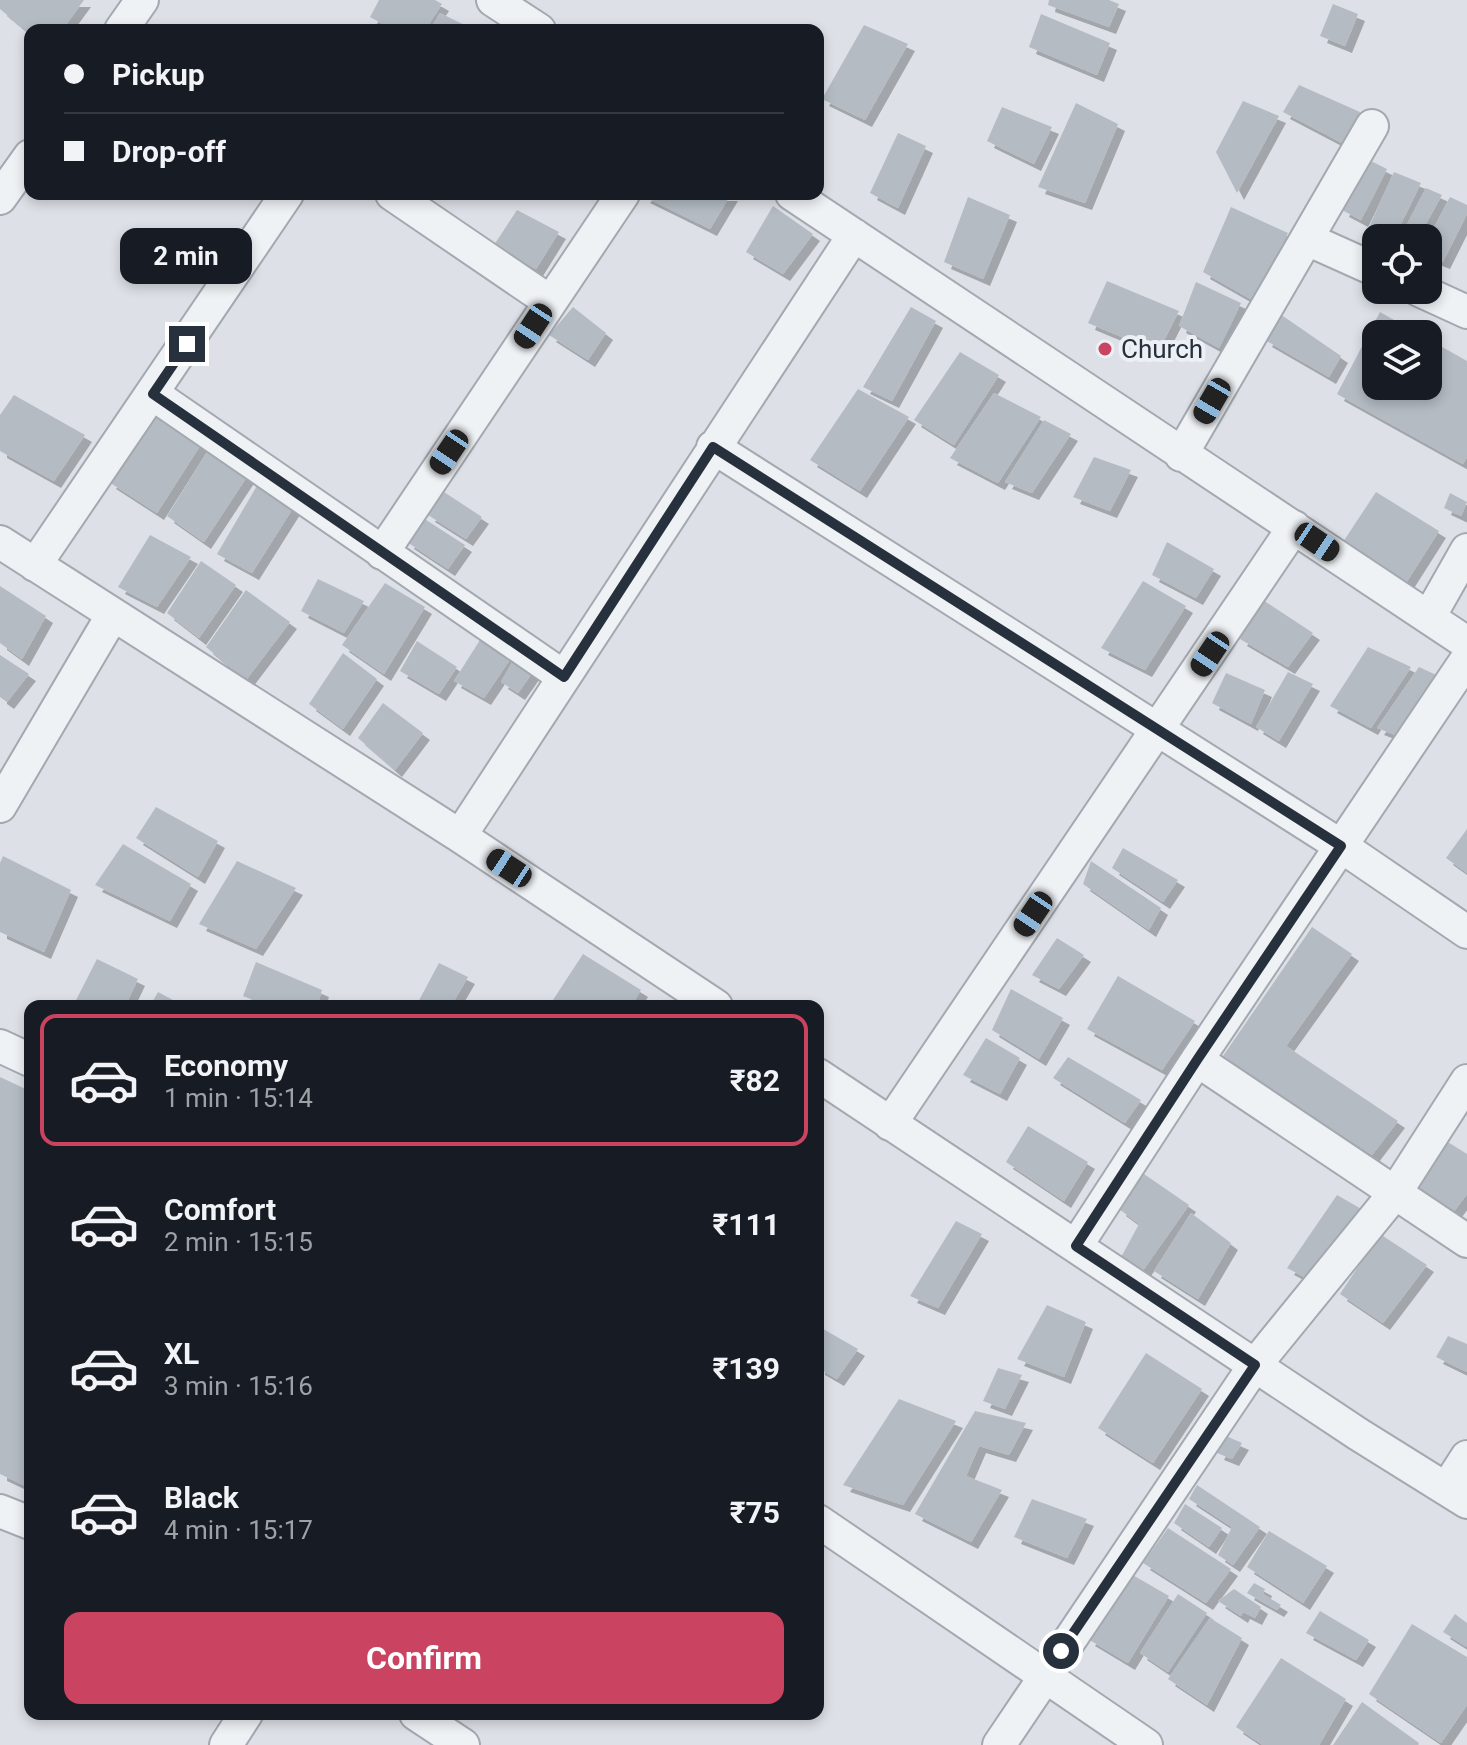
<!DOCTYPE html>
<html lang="en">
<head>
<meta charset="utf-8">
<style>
  body { margin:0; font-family:Roboto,sans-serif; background:#20242c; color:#f1f3f6; height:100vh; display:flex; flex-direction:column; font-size:30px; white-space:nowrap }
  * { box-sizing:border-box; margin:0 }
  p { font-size:26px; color:#9ea1a6 }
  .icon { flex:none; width:44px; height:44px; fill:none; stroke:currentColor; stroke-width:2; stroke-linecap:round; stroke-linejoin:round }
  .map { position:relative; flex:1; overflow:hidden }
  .panel { position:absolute; left:24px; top:1000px; width:800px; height:720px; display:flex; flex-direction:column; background:#171b24; border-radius:16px; box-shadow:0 4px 12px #0003 }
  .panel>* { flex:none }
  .hud { position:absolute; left:24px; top:24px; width:800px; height:176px; border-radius:16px; box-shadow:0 4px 12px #0003; display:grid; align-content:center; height:176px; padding:0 40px; background:#171b24 }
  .fabs { position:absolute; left:1362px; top:224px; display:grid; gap:16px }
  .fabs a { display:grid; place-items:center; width:80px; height:80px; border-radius:16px; background:#171b24; box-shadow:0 4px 12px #0003; font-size:40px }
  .end { position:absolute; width:36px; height:36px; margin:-18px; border:10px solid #27303d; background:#fff; box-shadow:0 0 0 4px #fff }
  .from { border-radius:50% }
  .bubble { position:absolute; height:56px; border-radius:16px; background:#171b24; box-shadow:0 4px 12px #0003; font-size:26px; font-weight:700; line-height:56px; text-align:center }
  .car { position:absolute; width:24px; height:48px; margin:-24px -12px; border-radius:10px; box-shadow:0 0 6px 2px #0007; background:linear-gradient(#222 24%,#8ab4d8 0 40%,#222 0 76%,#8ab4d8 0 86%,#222 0) }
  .hud b { display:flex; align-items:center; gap:28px; height:76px; font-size:30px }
  .hud b+b { border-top:2px solid #363941 }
  .hud i { width:20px; height:20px; background:#f1f3f6 }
  ul { padding:14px 0 0; list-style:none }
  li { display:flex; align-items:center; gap:24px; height:132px; margin:0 16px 12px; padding:0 24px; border:4px solid transparent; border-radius:16px }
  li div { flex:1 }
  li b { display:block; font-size:30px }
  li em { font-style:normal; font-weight:700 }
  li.selected { border-color:#ca4361 }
  li>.icon { width:72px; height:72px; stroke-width:1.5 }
  .primary-button { display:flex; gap:16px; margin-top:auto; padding:16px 40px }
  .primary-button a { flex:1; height:92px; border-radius:16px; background:#ca4361; color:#fff; font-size:32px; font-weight:700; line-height:92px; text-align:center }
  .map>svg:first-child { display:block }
</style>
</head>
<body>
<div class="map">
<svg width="1467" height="1745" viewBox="0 0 1467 1745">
  <defs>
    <filter id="shadow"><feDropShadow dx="7" dy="7" stdDeviation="0" flood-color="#0004"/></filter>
  </defs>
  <rect width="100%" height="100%" fill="#dde1e7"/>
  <path fill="#b4bbc3" filter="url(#shadow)" d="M0 0H84L62 30H30V34L0 9Z
    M379 0H435L442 4 425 30H394L370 17Z
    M1049 0H1109L1119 4 1109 27 1048 5Z
    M1333 4 1358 14 1345 46 1320 36Z
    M440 13 475 30H430Z
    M1041 14 1110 43 1097 75 1029 47Z
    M864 25 908 44 865 120 822 99Z
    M1299 85 1360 112 1346 145 1283 112Z
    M1243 101 1279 116 1237 193 1216 152Z
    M1076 103 1118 124 1085 203 1038 187Z
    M1002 107 1052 127 1034 164 987 141Z
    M898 133 926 146 898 208 870 193Z
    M1365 158 1387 169 1361 220 1342 210Z
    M1394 172 1421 183 1394 238H1391L1369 227Z
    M1426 188 1442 195 1418 238H1405L1401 236Z
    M645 194H731L710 229 643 196Z
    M968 197 1010 215 983 279 944 262Z
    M1450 197 1467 205V214L1443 262 1428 256V239Z
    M773 206 813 234 783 274 746 252Z
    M1231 207 1288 233 1254 301 1203 272Z
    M517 210 559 232 536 269 494 245Z
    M1107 281 1179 311 1158 352 1088 323Z
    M1196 282 1241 303 1219 348 1179 326Z
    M573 307 606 333 588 360 549 335Z
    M911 307 936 321 892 401 863 387Z
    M1380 312 1419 334H1376V386H1428V339L1467 361V457L1463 464 1337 394Z
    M1280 314 1341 356 1329 377 1265 340Z
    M960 352 999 375 954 445 914 420Z
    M858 389 909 417 860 491 810 460Z
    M994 393 1041 417 998 483 950 458Z
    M14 395 85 435 54 481 0 451V415Z
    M159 406 205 438 157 513 109 482Z
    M1044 420 1071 434 1032 493 1005 482Z
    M209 449 250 472 204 542 167 516Z
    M1094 457 1131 470 1110 511 1073 497Z
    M261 479 298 500 252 573 217 554Z
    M444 492 482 517 466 539 428 515Z
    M1376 492 1439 531 1404 586 1341 545Z
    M1450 493 1467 502 1461 516 1444 508Z
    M423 518 465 545 448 569 407 542Z
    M150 535 191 557 157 607 118 587Z
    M1167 542 1214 569 1196 598 1152 575Z
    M201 561 236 585 199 638 167 613Z
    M318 579 364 601 344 633 301 611Z
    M1143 581 1186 606 1145 670 1101 648Z
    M385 583 425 607 384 674 342 645Z
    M0 586 46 616 22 659 0 643Z
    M246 590 290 622 246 680 206 647Z
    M1263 600 1313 633 1288 667 1240 639Z
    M480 640 511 658 484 698 454 681Z
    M417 641 457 667 439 694 400 671Z
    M1368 647 1411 667 1371 728 1330 706Z
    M343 653 377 679 343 729 309 704Z
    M517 654 537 666 518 693 501 682Z
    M0 655 29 674 7 702 0 697Z
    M1419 667 1445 679 1403 738 1377 728Z
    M1288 672 1313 684 1279 741 1256 727Z
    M1226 673 1265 690 1251 724 1212 703Z
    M383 703 423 733 395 770 358 738Z
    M156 807 218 841 198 877 136 838Z
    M1467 829V873L1446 858Z
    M123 844 191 884 170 921 95 885Z
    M1123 848 1178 880 1163 902 1112 868Z
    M3 856 71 890 44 952 0 932V863Z
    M237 861 296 888 256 949 199 924Z
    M1091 861 1161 908 1149 930 1083 884Z
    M1312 927 1352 954 1286 1046 1398 1121 1372 1155 1223 1056Z
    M1057 938 1084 955 1059 989 1032 975Z
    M583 954 641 990 631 1006H549Z
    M97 959 138 979 125 1006H73Z
    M256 962 322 990 317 1006H268L243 996Z
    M439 963 468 977 451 1006H416Z
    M1118 976 1195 1021 1162 1070 1087 1029Z
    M1011 989 1063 1018 1039 1059 992 1030Z
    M158 992 184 1006H150Z
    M986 1038 1020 1058 1000 1094 963 1075Z
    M1068 1057 1141 1100 1125 1123 1053 1078Z
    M0 1077 30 1091V1488L0 1474Z
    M1028 1126 1088 1162 1064 1201 1006 1162Z
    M1443 1139 1467 1154V1194L1452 1214 1413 1188Z
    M1144 1174 1189 1205 1139 1276 1119 1261 1139 1224 1119 1209Z
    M1337 1195 1365 1211 1314 1282 1287 1268Z
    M1191 1213 1231 1243 1198 1299 1154 1271Z
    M956 1221 982 1234 938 1308 910 1296Z
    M1380 1234 1427 1265 1383 1323 1340 1294Z
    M1047 1305 1086 1322 1064 1377 1017 1359Z
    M818 1326 858 1349 837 1379 818 1368Z
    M1448 1336 1467 1344V1372L1436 1357Z
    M1146 1353 1202 1389 1153 1463 1098 1428Z
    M998 1368 1022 1375 1005 1409 983 1401Z
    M899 1399 956 1421 903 1505 843 1485Z
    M975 1411 1026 1423 1009 1455 979 1446 966 1476 1002 1490 971 1542 915 1514Z
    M1226 1436 1242 1443 1232 1459 1217 1453Z
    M1197 1485 1260 1527 1233 1565 1218 1555 1232 1527 1189 1499Z
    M1032 1499 1087 1519 1067 1558 1014 1537Z
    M1185 1504 1222 1528 1209 1547 1174 1523Z
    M1168 1528 1231 1569 1206 1603 1143 1563Z
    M1269 1531 1327 1566 1303 1603 1247 1567Z
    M1131 1574 1169 1596 1128 1663 1088 1639Z
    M1254 1583 1265 1589 1263 1594 1281 1605 1277 1610 1247 1593Z
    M1234 1589 1261 1607 1255 1618 1243 1612 1241 1616 1218 1601Z
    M1178 1594 1207 1613 1168 1672 1140 1653Z
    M1320 1611 1369 1640 1356 1660 1306 1633Z
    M1455 1614 1467 1623V1647L1443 1632Z
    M1210 1618 1242 1638 1207 1705 1168 1679Z
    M1412 1624 1467 1657V1705L1441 1743 1369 1694Z
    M1281 1658 1346 1699 1319 1745H1263L1236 1727Z
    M1362 1702 1419 1743 1418 1745H1333Z"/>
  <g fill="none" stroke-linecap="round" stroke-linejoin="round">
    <defs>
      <path id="street" d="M493 0 539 30
        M121 30 142 0
        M392 194 549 301
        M792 194 1467 643
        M0 198 30 156
        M1307 239 1376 270
        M1419 290 1467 312
        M153 394 564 677
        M713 447 1341 846 1467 932
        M1181 455 1372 126
        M0 542 460 836 716 1006
        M382 553 623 194
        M35 565 287 194
        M1429 617 1467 550
        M0 806 112 616
        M460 836 854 235
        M0 1046 30 1060
        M1197 1060 1467 1241
        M818 1075 1358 1434 1467 1502
        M890 1124 1294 527
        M1076 1246 1197 1060 1467 659
        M1447 1488 1467 1457
        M0 1511 30 1523
        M818 1521 1146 1745
        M416 1714 463 1745
        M226 1745 246 1714
        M999 1745 1255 1365 1395 1193 1467 1081"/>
    </defs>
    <use href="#street" stroke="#a3a8b1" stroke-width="36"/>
    <use href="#street" stroke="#eff2f5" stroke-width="32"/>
  </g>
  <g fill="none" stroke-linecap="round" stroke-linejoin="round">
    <path stroke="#27303d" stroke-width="10" d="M187 344 153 394 564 677 713 447 1341 846 1197 1060 1076 1246 1255 1365 1061 1651"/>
  </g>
  <circle fill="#ca4361" stroke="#ecf0f4" stroke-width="3" cx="1105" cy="349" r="8"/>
  <g text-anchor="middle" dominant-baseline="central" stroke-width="8" stroke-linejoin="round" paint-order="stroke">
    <g font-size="26" fill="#27303d" stroke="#ecf0f4" text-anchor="start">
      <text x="1121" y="349">Church</text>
    </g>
  </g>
</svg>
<div class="fabs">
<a><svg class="icon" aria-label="locate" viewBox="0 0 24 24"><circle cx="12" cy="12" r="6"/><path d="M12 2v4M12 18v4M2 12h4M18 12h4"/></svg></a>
<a><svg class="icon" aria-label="layers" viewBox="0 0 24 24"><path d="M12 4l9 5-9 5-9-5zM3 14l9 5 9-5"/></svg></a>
</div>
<i class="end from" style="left:1061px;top:1651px"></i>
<i class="end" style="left:187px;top:344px"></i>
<div class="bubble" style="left:120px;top:228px;width:132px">2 min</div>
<i class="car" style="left:533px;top:326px;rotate:213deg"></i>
<i class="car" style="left:1212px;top:401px;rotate:210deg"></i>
<i class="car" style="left:449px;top:452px;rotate:214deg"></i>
<i class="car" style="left:1317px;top:542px;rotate:124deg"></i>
<i class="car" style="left:1210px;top:654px;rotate:214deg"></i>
<i class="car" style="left:509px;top:868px;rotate:303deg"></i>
<i class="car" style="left:1033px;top:914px;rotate:214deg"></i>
<div class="hud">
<b><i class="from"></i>Pickup</b>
<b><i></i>Drop-off</b>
</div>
<section class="panel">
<ul>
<li class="selected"><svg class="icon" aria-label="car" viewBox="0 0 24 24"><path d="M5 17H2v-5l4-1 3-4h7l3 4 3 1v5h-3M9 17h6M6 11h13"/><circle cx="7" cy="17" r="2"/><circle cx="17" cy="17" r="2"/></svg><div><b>Economy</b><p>1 min · 15:14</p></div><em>₹82</em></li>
<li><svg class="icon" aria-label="car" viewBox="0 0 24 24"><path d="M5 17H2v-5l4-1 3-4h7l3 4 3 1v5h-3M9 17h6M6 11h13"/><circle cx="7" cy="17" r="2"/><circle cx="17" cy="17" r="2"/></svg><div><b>Comfort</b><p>2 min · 15:15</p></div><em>₹111</em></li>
<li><svg class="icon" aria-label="car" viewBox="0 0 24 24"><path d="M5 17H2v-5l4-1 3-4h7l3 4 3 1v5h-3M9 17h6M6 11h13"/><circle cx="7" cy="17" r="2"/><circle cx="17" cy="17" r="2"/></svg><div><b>XL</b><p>3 min · 15:16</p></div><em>₹139</em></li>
<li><svg class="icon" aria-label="car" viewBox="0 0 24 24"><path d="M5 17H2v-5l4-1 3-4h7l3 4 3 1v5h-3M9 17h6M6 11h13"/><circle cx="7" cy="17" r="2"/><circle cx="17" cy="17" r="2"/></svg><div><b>Black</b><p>4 min · 15:17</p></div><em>₹75</em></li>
</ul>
<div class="primary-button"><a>Confirm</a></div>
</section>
</div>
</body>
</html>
